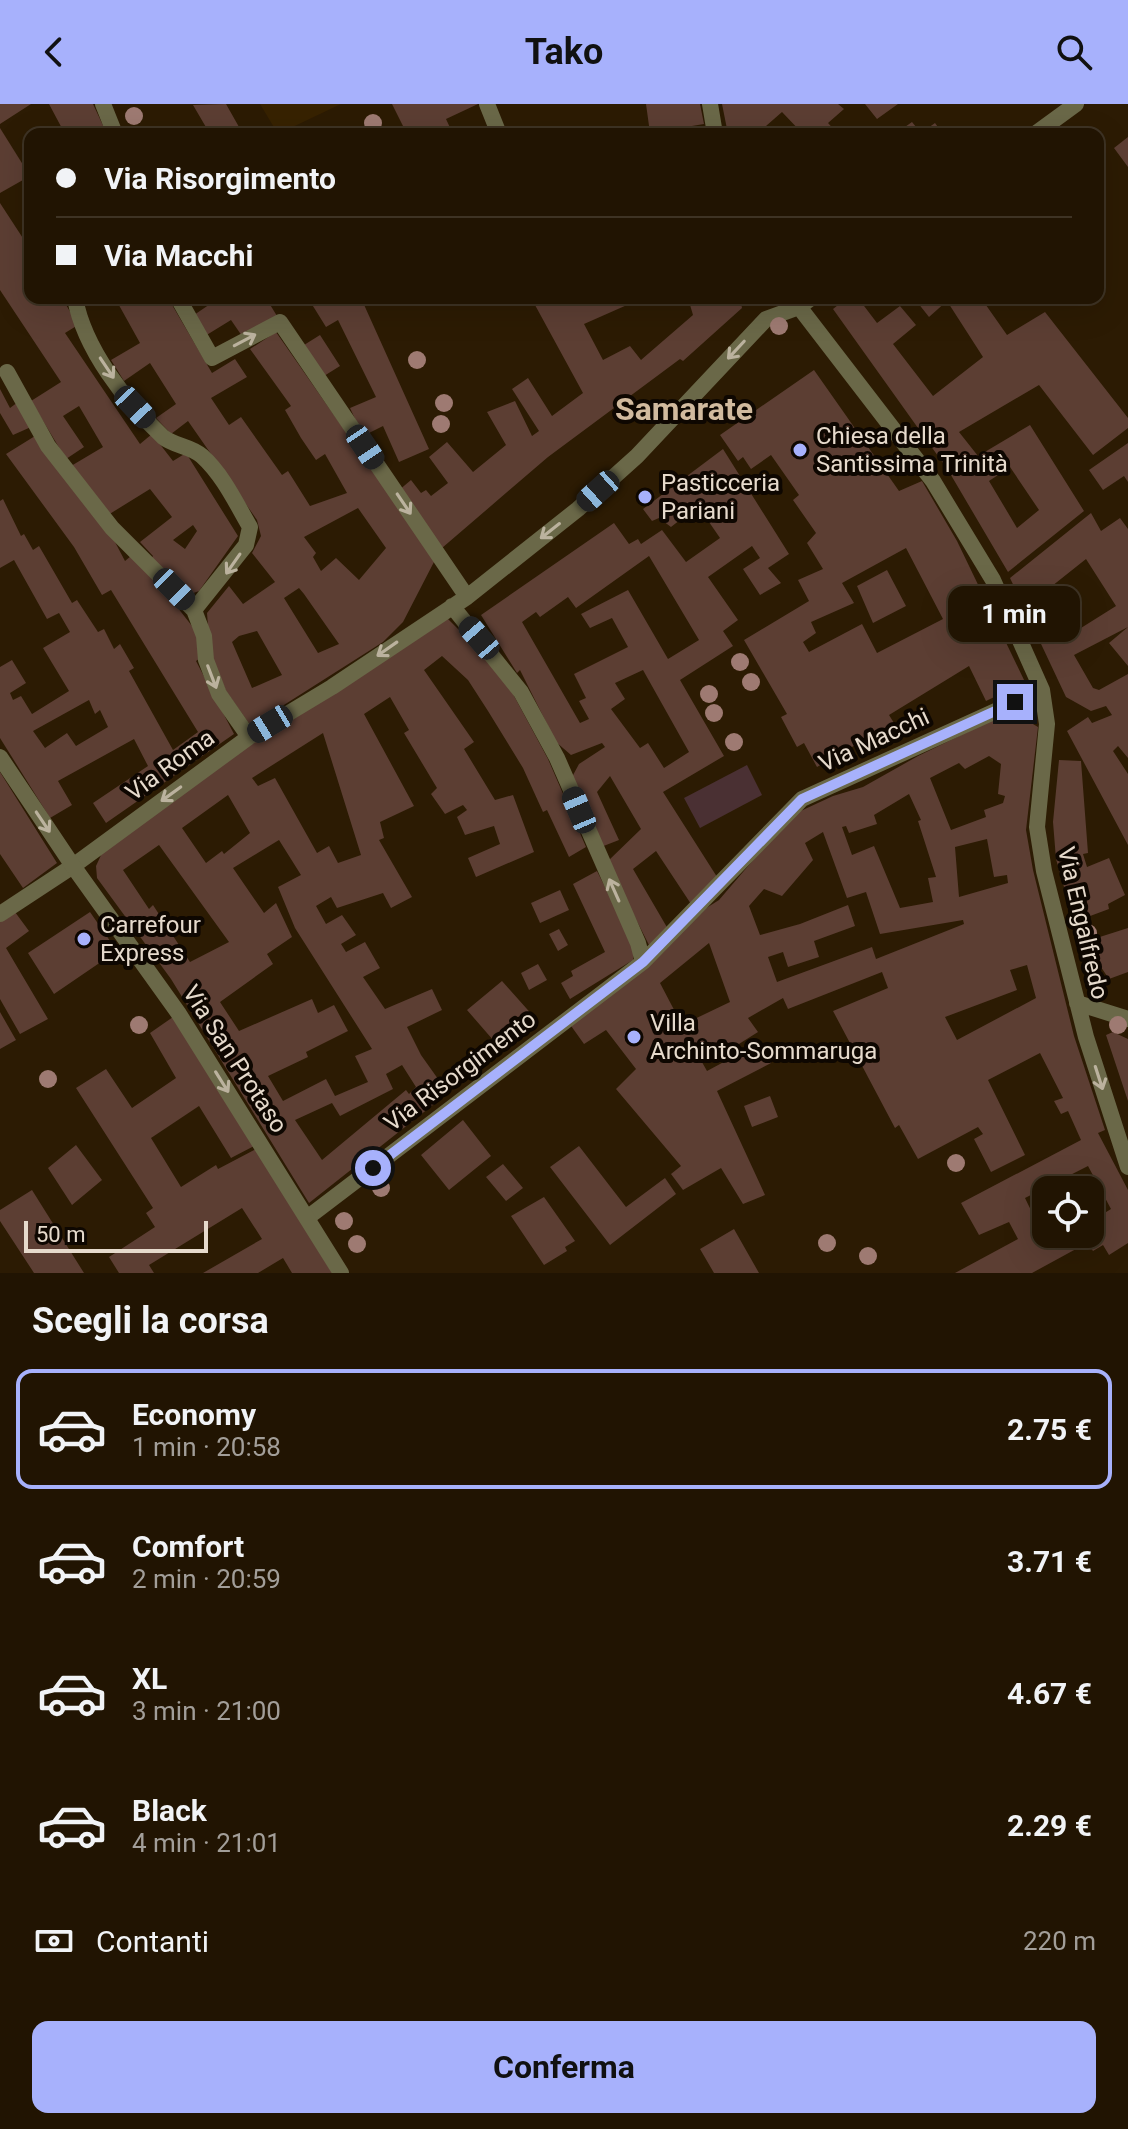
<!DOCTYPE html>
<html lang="it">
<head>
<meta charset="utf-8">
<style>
  body { margin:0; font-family:Roboto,sans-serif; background:#291d0c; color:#f1f3f6; height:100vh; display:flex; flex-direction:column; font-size:30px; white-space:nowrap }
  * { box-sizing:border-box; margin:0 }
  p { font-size:26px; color:#a29e99 }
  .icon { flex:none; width:44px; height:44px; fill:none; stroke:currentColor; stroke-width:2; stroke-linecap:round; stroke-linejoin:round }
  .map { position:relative; height:1169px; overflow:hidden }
  .panel { display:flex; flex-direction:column; background:#211402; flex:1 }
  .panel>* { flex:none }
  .hud { position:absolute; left:24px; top:24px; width:1080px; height:176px; border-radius:16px; box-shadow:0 8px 32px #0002,0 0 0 2px #3e3324; display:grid; align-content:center; height:176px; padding:0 32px; background:#211402 }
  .fabs { position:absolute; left:1032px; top:1072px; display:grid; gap:16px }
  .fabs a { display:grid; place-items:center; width:72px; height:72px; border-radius:16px; background:#211402; box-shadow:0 8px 32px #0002,0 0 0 2px #3e3324; font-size:40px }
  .scale { position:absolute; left:24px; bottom:20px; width:184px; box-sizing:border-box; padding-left:8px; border:4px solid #e6dacc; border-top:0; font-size:22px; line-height:28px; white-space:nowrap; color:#e6dacc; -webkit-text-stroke:6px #0e0701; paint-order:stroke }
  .end { position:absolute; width:36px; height:36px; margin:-18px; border:10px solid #a7b1fc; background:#111; box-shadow:0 0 0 4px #111 }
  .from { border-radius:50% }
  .bubble { position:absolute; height:56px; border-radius:16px; background:#211402; box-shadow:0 8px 32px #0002,0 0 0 2px #3e3324; font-size:26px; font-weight:700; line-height:56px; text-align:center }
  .car { position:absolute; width:24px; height:48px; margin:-24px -12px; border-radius:10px; box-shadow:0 0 6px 2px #0007; background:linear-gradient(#222 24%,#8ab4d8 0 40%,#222 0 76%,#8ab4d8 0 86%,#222 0) }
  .hud b { display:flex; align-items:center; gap:28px; height:76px; font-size:30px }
  .hud b+b { border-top:2px solid #3e3324 }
  .hud i { width:20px; height:20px; background:#f1f3f6 }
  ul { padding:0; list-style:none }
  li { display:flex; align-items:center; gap:24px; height:120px; margin:0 16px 12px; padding:0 16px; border:4px solid transparent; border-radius:16px }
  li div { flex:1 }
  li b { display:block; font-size:30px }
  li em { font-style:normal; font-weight:700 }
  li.active { border-color:#a7b1fc }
  li>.icon { width:72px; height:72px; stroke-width:1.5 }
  h2 { padding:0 32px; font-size:36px; line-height:96px }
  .pay { display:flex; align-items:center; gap:20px; height:88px; padding:0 32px; font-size:30px }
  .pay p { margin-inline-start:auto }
  .button { display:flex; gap:16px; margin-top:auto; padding:16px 32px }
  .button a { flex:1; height:92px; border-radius:16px; background:#a7b1fc; color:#111; font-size:32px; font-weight:700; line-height:92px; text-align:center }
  header { display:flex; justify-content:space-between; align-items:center; height:104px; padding:0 32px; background:#a7b1fc; color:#111; font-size:36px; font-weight:700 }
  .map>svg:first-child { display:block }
</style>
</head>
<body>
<header><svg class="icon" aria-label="back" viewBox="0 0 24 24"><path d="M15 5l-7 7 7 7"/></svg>Tako<svg class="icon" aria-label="search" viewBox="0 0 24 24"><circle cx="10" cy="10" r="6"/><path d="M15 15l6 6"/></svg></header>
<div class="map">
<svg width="1128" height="1169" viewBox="0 0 1128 1169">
  <rect width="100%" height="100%" fill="#2c1b03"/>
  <path fill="#372201" d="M260 0H341L278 30Z"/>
  <path fill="#4a3033" d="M747 661 762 691 700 724 684 694Z"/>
  <path fill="#5c3e33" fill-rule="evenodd" d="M0 0H31L0 20Z
    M49 0H93L107 30H65Z
    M226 0 243 30H210L193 1Z
    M392 0H478L446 15 453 30H407Z
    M646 0H700L704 20 650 29Z
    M722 0H838L844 5 828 19 838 30H803L782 8 757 30H728Z
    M865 0H898L877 15Z
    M912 18 921 29 935 19 943 30H895Z
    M0 24 30 72 0 89Z
    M1128 33V63L1114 44Z
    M0 99 30 145V194H62L78 221 65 229 140 340 152 330 173 357 186 349 238 432 199 487 188 491 151 455 153 452 140 438 172 413 150 385 108 411 71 362 103 343 79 302 63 312 84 343 66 355 31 297 61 278 0 186ZM193 421 197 427 185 445 173 436Z
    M115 194H168L212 269 235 255 247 273 211 294 229 321 241 313 282 371 288 367 310 402 347 389 325 350 316 356 301 334 285 306 291 302 250 245 276 228 435 456 403 518 383 538 251 622 226 587 210 548 207 509 229 482 243 500 275 478 252 449 261 432 257 416 188 317 171 330 156 314 176 300 150 259 124 277 111 256 140 239ZM358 404 386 444 359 476 336 454 321 467 313 453 316 449 304 433ZM299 484 304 490 339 540 318 549 284 494ZM257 527 282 571 252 584 232 538 239 532Z
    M219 194H266L277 212 242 232 231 216 205 232 194 211Z
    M308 194H361L429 345 399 358 383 322 363 332 350 304 376 293 338 216 326 223Z
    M542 194H623L627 201 584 220 603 256 630 242 641 256 693 211 688 194H740L742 204 683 257 680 255 548 353 442 444 398 387 411 376 421 389 426 386 431 392 448 379 429 353 447 338 473 368 506 341 487 308 515 297 532 332 539 327 512 285 528 274 552 312 583 289 535 201Z
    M847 194H858L877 219 900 202 916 221 893 240 933 292 983 253 947 197 929 213 914 194H981L1007 231 1045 208 1128 314V324L1093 351 1039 281 959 328 978 352 1030 321 1084 407 1008 468 948 366 833 205ZM1010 363 1039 406 1017 424 989 377Z
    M320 231 340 262 324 272 304 241Z
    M814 266 899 387 922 377 957 437 1025 578 986 597 969 562 889 611 894 619 817 663 804 639 797 643 781 613 787 610 744 536 809 497 798 476 823 465 807 439 816 429 793 396 799 391 771 351 751 365 743 353 738 357 720 331ZM906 444 943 515 877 549 862 520 809 548 803 538 816 529 811 518 854 499 842 479Z
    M0 285 10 304 18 298 31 323 13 331 0 309Z
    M35 332 115 438 125 457 131 452 160 481 199 531 202 553 196 557 234 630 106 719 93 699 148 662 134 635 58 677 72 701 50 714 0 634V563L12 556 26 579 10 589 13 596 21 592 32 610 69 587 43 544 70 528 59 509 47 515 14 456 0 464V397L3 395 21 432 24 430 33 446 39 442 72 499 77 496 98 528 104 525 114 545 120 540 134 564 129 567 173 646 198 628 111 486 102 491 74 443 6 350ZM89 596 95 610 100 606 108 623 76 642 67 629 45 644 33 627Z
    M1128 339V378L1124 372 1103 386 1089 366Z
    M723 345 789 450 768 464 781 479 760 491 743 465 760 454 752 442 708 473 738 516 723 527 733 542 680 576 724 652 663 688 719 776 691 800 656 747 633 765 668 825 649 841 607 758 641 725 610 672 597 688 619 736 601 743 572 673 579 660 605 643 602 639 571 651 556 638 520 566 517 569 481 511 614 419 629 440 638 435 641 440 662 426 686 458 720 434 698 402 671 423 659 414 652 417 643 405ZM649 452 699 536 668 555 628 486 581 510 590 524 612 514 628 543 574 570 586 594 579 597 589 615 580 619 522 518 536 508 540 513 568 493 576 504ZM643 566 689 648 664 664 648 639 640 644 611 605 625 595 615 579Z
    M1091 409 1101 427 1120 414 1128 425V523L1074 551 1093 584 1099 586 1128 570V654L1118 642 1113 647 1128 670V741L1067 627 1088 613 1092 619 1112 611 1106 602 1091 607 1066 593 1010 474ZM1086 455 1116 502 1073 529 1058 495 1047 486Z
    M887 466 906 502 873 519 857 482Z
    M446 513 492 559 513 590 548 655 586 743 569 753 547 706 543 708 523 664 488 607 468 576 442 552 424 566 474 638 464 645 495 696 513 691 534 748 476 773 468 754 500 740 494 722 465 731 457 713 467 706 463 701 445 710 431 690 437 684 404 629 409 626 390 593 364 610 414 702 380 718 384 734 379 736 412 793 391 804 383 789 337 804 331 793 316 802 326 820 342 811 356 831 341 840 346 848 365 838 380 864 363 873 385 905 432 885 442 906 407 923 421 951 448 989 309 1099 171 875 97 774 96 762 102 749 234 652ZM323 629 361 751 338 759 329 742 317 749 275 674 258 682 252 674ZM228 691 250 729 224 750 222 747 206 759 182 724ZM279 736 301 771 278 783 295 824 372 945 355 952 368 978 335 992 326 975 283 997 268 972 308 953 306 948 348 927 334 901 318 909 312 895 239 927 220 898 273 860 267 850 292 833 276 799 264 809 233 764ZM159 741 229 838 190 858 153 801 149 805 123 766ZM402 961 416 983 409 990 406 986 322 1056 295 1016 332 999 340 1012 393 985 386 970Z
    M1128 523V562L1109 539Z
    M1011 607 1038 623 1026 726 1033 766 1074 932 1105 1026 1098 1029 1128 1086V1139L1109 1151 1103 1141 1093 1147 1087 1139 1032 1169H955L1018 1135 1009 1118 979 1131 961 1099 1081 1036 1068 1007 1061 1010 1054 997 1063 994 1040 949 988 976 1025 1051 991 1068 974 1035 983 1030 978 1023 918 1055 899 1021 895 1024 833 907 888 884 882 868 788 905 783 894 748 914 758 928 723 950 718 941 698 951 707 967 759 939 771 959 717 987 765 1091 743 1100 721 1064 683 1086 671 1070 681 1062 616 985 636 965 606 926 584 940 569 919 700 808 719 796 792 711 833 692 863 683 918 652ZM989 652 1001 660 998 690 1005 692 1003 699 984 706 986 713 951 726 930 674 959 659 965 665ZM909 690 921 716 918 717 936 773 928 774 933 798 900 804 874 742 852 751 842 723 846 722 849 729 877 720 874 711ZM823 728 847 794 866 788 880 830 963 816 964 820 876 855 872 843 777 878 768 853 783 848 788 863 819 853 814 837 855 822 848 801 800 820 760 831 749 802 764 785 782 792 813 756 805 739ZM987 735 994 773 1007 771 1008 779 959 793 955 743ZM709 839 730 898 682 921 660 879ZM1027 861 1036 894 957 936 945 913 1017 886 1010 866ZM1088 1062 1111 1105 1090 1118V1130L1042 1129 1025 1094Z
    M1059 656 1081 657 1088 749 1083 750 1087 763 1109 754 1125 791 1108 800 1109 805 1074 818 1056 755 1053 718Z
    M0 668 57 759 23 784 0 750Z
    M597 767 635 843 633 856 570 895 561 879 573 872 571 867 605 848 573 780Z
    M560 786 569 806 540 819 531 799Z
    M15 808 29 827 6 844 48 915 20 930 0 895V817Z
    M90 808 117 847 54 890 28 849Z
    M1128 824V868L1109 875 1084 838Z
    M559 825 568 841 558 847 549 830Z
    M538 860 547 876 529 886 521 869Z
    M502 877 535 914 500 944 467 906Z
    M0 908 16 936 0 945Z
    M173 913 256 1041 231 1054 199 1002 151 1034 181 1083 216 1061 218 1065 258 1044 332 1169H292L283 1154 258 1169H203L262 1135 242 1104 149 1161 154 1169H119L109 1153 155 1123 146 1109 153 1104 76 984 106 965 132 1004 176 974 150 929Z
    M1113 928 1128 935V997L1106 931Z
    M770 992 778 1013 752 1023 744 1002Z
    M463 1016 491 1052 449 1086 421 1051Z
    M76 1041 102 1076 72 1101 48 1064Z
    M579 1042 626 1103 665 1074 676 1090 610 1141 550 1063Z
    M503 1060 523 1084 506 1097 486 1073Z
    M32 1086 84 1169H34L0 1117V1106Z
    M544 1093 575 1137 565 1143 567 1147 544 1161 511 1112Z
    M734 1125 759 1169H714L700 1145Z"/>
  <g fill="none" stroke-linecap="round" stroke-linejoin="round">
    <path stroke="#6a6848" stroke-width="16" d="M103 0 115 30
      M487 0 499 30
      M710 0 715 30
      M1035 30 1076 0
      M75 194C84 245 126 298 163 333 174 342 191 342 202 352 223 371 236 399 250 423L246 441 194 506
      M178 194 212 254 280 218 467 493
      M793 195 933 377 993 476 1042 586 1047 620 1037 723 1044 767 1086 933 1128 1063
      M7 268 48 342 112 424 194 506 204 532 206 556 219 590 249 633
      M452 502 521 588 557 654 638 839 643 858
      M0 810 73 762 249 633 332 583 467 493 578 405 637 352 766 215 799 203 811 194
      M1077 899 1128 915
      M307 1114 643 858 802 695 1042 586"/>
    <path stroke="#6a6848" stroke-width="16" d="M0 653 73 762 179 910 341 1169"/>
  </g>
  <g fill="#9e7a72">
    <circle cx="134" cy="12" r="9"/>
    <circle cx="373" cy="19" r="9"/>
    <circle cx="779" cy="222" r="9"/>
    <circle cx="417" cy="256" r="9"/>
    <circle cx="444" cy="299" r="9"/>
    <circle cx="441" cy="320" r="9"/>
    <circle cx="740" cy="558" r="9"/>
    <circle cx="751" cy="578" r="9"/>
    <circle cx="709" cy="590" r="9"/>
    <circle cx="714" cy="609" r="9"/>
    <circle cx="734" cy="638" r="9"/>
    <circle cx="1088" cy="829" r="9"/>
    <circle cx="139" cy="921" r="9"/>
    <circle cx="1118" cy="921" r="9"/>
    <circle cx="48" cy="975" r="9"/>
    <circle cx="956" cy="1059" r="9"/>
    <circle cx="381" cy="1084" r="9"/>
    <circle cx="344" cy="1117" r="9"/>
    <circle cx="827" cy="1139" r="9"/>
    <circle cx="357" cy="1140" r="9"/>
    <circle cx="868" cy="1152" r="9"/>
  </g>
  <defs><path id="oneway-shaft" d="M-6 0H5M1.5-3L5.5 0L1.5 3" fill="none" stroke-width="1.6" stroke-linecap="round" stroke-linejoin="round" transform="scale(2)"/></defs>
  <g stroke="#bbb29e">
    <use href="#oneway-shaft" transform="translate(245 236) rotate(-28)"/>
    <use href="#oneway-shaft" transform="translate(736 246) rotate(133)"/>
    <use href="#oneway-shaft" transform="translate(107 264) rotate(56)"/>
    <use href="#oneway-shaft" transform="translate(404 400) rotate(56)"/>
    <use href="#oneway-shaft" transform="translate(550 427) rotate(142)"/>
    <use href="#oneway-shaft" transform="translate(233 460) rotate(125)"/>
    <use href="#oneway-shaft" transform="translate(387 545) rotate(145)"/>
    <use href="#oneway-shaft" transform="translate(212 573) rotate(69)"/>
    <use href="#oneway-shaft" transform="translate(171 690) rotate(144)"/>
    <use href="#oneway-shaft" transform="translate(43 718) rotate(56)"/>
    <use href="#oneway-shaft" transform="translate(614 786) rotate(-114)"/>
    <use href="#oneway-shaft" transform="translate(1099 974) rotate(72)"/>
    <use href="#oneway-shaft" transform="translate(222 978) rotate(58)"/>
  </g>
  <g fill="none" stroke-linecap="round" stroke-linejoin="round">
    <path stroke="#a7b1fc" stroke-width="10" d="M373 1064 643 858 802 695 1015 598"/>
  </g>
  <g fill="#a7b1fc" stroke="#0e0701" stroke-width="3">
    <circle cx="800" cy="346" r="8"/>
    <circle cx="645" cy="393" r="8"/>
    <circle cx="84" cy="835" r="8"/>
    <circle cx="634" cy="933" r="8"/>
  </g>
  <g text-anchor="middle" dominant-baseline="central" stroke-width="8" stroke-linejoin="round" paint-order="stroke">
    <g font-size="24" fill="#e6dacc" stroke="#0e0701" text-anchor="start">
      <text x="816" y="332">Chiesa della<tspan x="816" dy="28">Santissima Trinità</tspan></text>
      <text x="661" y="379">Pasticceria<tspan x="661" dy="28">Pariani</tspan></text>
      <text x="100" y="821">Carrefour<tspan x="100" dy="28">Express</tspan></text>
      <text x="650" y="919">Villa<tspan x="650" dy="28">Archinto-Sommaruga</tspan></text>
    </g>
    <g font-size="24" fill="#e6dacc" stroke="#0e0701">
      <text transform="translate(874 636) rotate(-25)">Via Macchi</text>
      <text transform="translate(170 661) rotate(-36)">Via Roma</text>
      <text transform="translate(1083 819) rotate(77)">Via Engalfredo</text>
      <text transform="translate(235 955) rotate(57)">Via San Protaso</text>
      <text transform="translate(460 967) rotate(-37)">Via Risorgimento</text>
    </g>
    <g font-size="32" font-weight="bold" fill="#d1ba9e" stroke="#0e0701">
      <text x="684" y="305">Samarate</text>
    </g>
  </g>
</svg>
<div class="fabs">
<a><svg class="icon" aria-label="locate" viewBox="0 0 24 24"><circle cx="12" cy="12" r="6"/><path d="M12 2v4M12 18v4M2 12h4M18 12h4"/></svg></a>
</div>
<div class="scale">50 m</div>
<i class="end from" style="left:373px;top:1064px"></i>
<i class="end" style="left:1015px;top:598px"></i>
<div class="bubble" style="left:948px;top:482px;width:132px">1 min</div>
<i class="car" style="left:135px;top:303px;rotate:137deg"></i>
<i class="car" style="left:365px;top:343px;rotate:146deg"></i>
<i class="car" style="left:598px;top:387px;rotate:228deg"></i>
<i class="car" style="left:174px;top:485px;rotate:135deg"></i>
<i class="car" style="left:479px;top:534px;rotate:319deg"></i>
<i class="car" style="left:270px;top:620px;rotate:239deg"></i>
<i class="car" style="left:579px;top:706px;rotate:337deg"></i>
<div class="hud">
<b><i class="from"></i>Via Risorgimento</b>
<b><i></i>Via Macchi</b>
</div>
</div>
<section class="panel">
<h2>Scegli la corsa</h2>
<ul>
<li class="active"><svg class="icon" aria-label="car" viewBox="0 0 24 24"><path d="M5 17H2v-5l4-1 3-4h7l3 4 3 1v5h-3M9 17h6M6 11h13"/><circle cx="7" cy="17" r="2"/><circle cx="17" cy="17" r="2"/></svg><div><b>Economy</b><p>1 min · 20:58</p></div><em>2.75 €</em></li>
<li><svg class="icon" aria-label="car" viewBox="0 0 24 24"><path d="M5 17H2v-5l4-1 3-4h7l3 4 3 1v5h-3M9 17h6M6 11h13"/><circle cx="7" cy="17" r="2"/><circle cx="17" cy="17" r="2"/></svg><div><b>Comfort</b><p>2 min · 20:59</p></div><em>3.71 €</em></li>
<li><svg class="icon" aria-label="car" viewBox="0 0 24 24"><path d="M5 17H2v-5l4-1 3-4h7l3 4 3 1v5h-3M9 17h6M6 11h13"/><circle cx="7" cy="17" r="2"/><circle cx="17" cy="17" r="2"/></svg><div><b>XL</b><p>3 min · 21:00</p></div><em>4.67 €</em></li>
<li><svg class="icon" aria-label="car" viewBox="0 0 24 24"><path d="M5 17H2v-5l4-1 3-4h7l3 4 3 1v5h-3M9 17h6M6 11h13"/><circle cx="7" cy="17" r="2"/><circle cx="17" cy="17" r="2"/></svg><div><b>Black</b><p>4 min · 21:01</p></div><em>2.29 €</em></li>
</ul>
<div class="pay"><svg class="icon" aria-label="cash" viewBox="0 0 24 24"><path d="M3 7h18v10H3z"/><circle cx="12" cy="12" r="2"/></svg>Contanti<p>220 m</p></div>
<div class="button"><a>Conferma</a></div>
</section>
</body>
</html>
